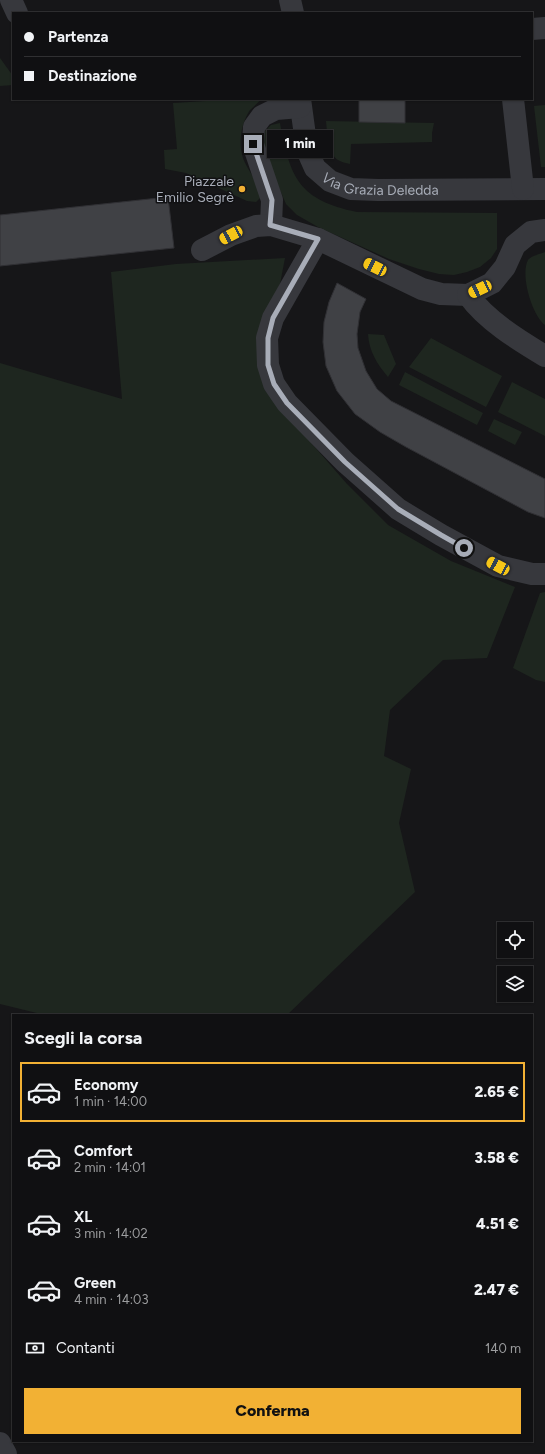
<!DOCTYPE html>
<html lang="it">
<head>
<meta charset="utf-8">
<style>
  body { margin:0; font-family:Figtree,sans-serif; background:#19191b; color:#f1f3f6; height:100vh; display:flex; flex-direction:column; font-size:15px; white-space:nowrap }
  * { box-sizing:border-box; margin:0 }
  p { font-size:13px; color:#9c9d9f }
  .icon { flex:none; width:22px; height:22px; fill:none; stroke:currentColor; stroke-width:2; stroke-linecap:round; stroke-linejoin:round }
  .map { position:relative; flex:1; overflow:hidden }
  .panel { position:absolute; left:12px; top:1014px; width:521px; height:428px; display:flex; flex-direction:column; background:#101012; border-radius:0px; box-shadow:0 1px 3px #0004,0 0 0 1px #303032 }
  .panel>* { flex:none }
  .guide { position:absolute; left:12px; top:12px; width:521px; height:88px; border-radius:0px; box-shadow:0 1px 3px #0004,0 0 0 1px #303032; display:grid; align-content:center; height:88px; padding:0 12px; background:#101012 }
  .tools { position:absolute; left:497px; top:922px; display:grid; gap:8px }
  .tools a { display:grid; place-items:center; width:36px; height:36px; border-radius:0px; background:#101012; box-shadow:0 1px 3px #0004,0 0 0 1px #303032; font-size:20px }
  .end { position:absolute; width:18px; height:18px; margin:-9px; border:5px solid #a8adb8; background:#111; box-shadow:0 0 0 2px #111 }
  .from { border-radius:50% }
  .bubble { position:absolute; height:28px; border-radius:0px; background:#101012; box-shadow:0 1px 3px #0004,0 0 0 1px #303032; font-size:13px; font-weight:800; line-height:28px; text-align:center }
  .car { position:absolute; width:12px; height:24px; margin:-12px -6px; border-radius:5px; box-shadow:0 0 3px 1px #0007; background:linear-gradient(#f5c518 24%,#345 0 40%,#f5c518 0 76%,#345 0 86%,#f5c518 0) }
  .guide b { display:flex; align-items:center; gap:14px; height:38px; font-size:15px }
  .guide b+b { border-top:1px solid #303032 }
  .guide i { width:10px; height:10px; background:#f1f3f6 }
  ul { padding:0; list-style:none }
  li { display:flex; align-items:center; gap:12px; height:60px; margin:0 8px 6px; padding:0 4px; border:2px solid transparent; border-radius:0px }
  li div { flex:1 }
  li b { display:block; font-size:15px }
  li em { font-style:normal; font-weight:800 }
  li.selected { border-color:#f2b134 }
  li>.icon { width:36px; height:36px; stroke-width:1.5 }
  h2 { padding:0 12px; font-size:18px; line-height:48px }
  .pay { display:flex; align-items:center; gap:10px; height:44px; padding:0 12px; font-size:15px }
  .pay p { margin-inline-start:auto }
  .button { display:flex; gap:8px; margin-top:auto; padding:8px 12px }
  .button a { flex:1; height:46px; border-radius:0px; background:#f2b134; color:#111; font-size:16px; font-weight:800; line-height:46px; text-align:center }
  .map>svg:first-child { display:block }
</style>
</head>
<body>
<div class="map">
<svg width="545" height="1454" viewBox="0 0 545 1454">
  <rect width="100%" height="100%" fill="#161618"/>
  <path fill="#1e261f" d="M0 58 13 76V85L0 86Z
    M238 99H261C258 103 254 106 250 110 241 123 238 144 243 158 249 174 259 180 260 198L256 202 247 201 186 173 165 169 164 150 177 149 173 103Z
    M545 105V167H541L534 106Z
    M326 121 434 123 432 133V142L351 144 350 164C346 163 341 162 338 160 328 154 327 131 326 121Z
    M280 123C290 178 299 200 357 212L497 213V249L491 258 480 267 467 272 454 275 439 274 419 269 389 259 318 227 297 215 286 204 273 174 264 146 265 131 271 125Z
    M545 252V325C532 315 520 275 528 260 531 256 540 254 545 252Z
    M285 258 280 284 260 328 265 390 347 484 388 525 451 561 515 587 487 658 443 660 390 710 384 756 411 769 399 823 415 892 287 1015H45L0 1004V363L122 399 111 272 176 264Z
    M368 334 384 335 396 364 388 377C377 364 369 351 368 334Z
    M431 338 502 376 486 407 409 367Z
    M405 372 483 413 477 425 399 385Z
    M512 382 545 399V436L498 412Z
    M494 419 522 432 515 445 488 431Z
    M545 592V682L536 680 513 668 540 593Z"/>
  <path fill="#404145" stroke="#303034" d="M359 99H405V123L359 122Z
    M168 197 174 248 0 266V215Z
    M337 283 366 299 360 312 357 334 358 348 366 371 377 389 391 401 545 479V518L528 512 406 447 380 432 355 414 337 391 326 366 323 342 324 322 329 302Z"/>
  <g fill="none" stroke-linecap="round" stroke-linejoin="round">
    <g stroke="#37383d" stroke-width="22">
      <path d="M11 0 17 13"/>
      <path d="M290 0 293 13"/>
      <path d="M532 29 545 28"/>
      <path id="s1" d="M300 99 307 150 315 168 330 181 351 189 378 190 545 189"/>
      <path d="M513 99 523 189"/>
      <path d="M271 225 272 200 253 144 254 127 262 116 276 109 300 107"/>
      <path d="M318 239 273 318 267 338 268 365 274 384 287 403 345 462 398 509 441 535 498 566 532 574H545"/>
      <path d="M202 250 231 235 256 226 271 225 318 239 422 289 441 294 468 295 492 283 505 267 515 245 531 232 545 230"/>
      <path d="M468 295C486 320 518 340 545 356"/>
      <path d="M0 1443 6 1454"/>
    </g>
  </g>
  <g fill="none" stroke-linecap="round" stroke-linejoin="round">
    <path stroke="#a8adb8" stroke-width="5" d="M253 144 272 200 270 225 318 239 273 318 268 338V365L274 384 287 403 345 462 398 509 441 535 464 548"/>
  </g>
  <circle fill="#f2b134" stroke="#111113" stroke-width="1.5" cx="242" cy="189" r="4"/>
  <g text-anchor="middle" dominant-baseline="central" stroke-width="3" stroke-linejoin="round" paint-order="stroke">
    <g font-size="14" fill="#a8adb8" stroke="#111113" text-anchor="end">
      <text x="234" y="181">Piazzale<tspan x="234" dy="16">Emilio Segrè</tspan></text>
    </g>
    <g font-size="14" fill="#a8adb8" stroke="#111113">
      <text stroke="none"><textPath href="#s1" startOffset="142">Via Grazia Deledda</textPath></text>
    </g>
  </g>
</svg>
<div class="tools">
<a><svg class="icon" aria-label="locate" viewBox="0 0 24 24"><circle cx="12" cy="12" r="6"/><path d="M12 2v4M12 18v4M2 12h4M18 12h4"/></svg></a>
<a><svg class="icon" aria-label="layers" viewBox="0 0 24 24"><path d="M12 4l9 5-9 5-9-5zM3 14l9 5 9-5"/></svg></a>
</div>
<i class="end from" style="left:464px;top:548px"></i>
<i class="end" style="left:253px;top:144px"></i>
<div class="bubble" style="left:267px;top:130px;width:66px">1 min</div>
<i class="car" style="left:231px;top:235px;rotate:242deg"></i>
<i class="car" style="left:375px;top:267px;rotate:296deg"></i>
<i class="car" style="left:480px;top:289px;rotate:245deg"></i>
<i class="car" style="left:498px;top:566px;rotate:298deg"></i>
<div class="guide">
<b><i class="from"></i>Partenza</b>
<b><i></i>Destinazione</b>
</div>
<section class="panel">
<h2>Scegli la corsa</h2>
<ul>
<li class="selected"><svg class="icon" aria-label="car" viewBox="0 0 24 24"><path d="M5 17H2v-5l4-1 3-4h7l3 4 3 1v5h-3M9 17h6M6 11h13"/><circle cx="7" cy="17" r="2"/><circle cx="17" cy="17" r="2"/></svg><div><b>Economy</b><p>1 min · 14:00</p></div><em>2.65 €</em></li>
<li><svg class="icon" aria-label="car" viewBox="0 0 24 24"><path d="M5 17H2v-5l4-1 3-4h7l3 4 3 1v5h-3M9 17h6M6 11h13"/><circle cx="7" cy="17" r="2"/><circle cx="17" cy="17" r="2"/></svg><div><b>Comfort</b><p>2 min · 14:01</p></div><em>3.58 €</em></li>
<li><svg class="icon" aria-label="car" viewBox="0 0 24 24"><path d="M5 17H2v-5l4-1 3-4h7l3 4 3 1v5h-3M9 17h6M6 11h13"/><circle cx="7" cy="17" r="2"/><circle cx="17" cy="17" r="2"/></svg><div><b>XL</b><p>3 min · 14:02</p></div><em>4.51 €</em></li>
<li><svg class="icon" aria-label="car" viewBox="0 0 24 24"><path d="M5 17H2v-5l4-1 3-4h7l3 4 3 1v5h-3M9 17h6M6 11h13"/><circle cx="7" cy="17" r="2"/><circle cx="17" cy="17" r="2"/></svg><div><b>Green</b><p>4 min · 14:03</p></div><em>2.47 €</em></li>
</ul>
<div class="pay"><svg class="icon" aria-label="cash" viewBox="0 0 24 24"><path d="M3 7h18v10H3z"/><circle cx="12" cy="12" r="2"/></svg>Contanti<p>140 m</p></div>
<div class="button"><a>Conferma</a></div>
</section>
</div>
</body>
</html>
